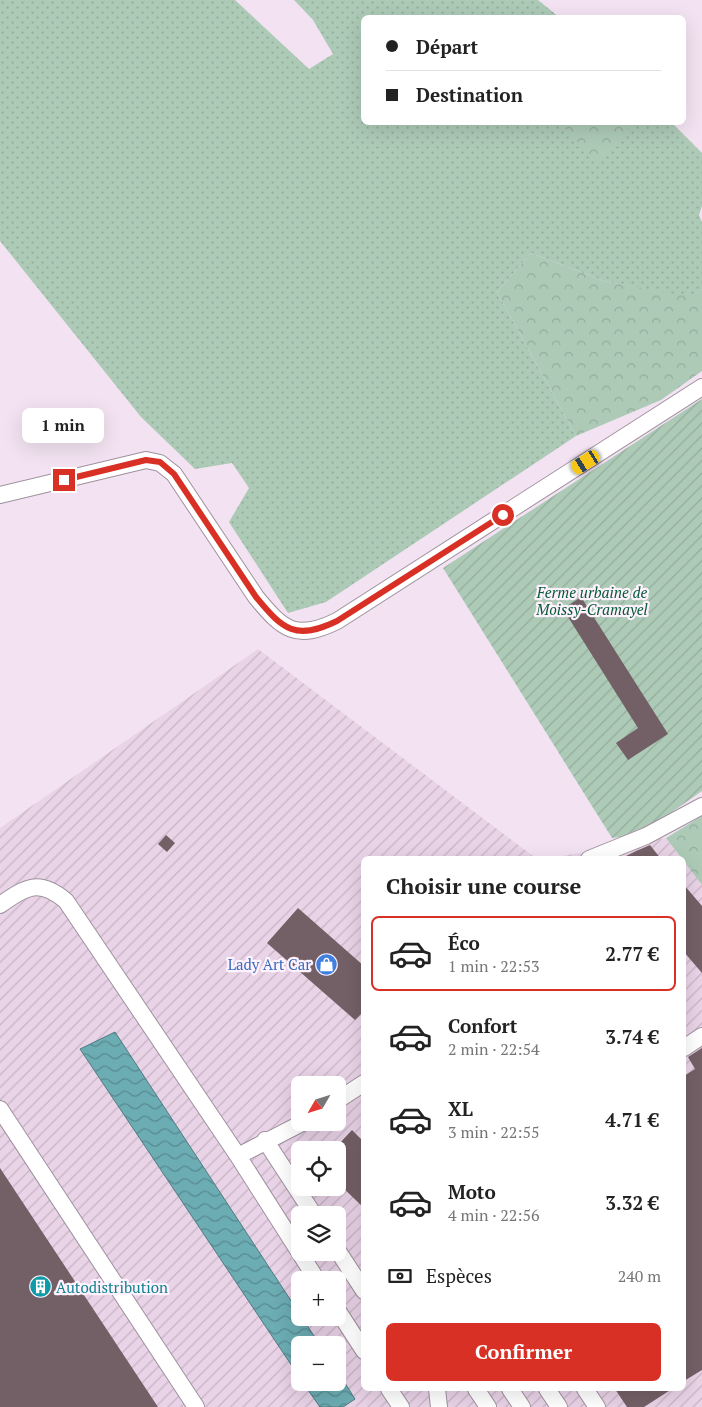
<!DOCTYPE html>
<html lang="fr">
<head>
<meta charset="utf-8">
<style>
  body { margin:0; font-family:"PT Serif",serif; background:#f2f2f2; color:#222; height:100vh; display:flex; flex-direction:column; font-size:19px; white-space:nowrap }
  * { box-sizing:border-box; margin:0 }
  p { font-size:16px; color:#767676 }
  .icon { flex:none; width:28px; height:28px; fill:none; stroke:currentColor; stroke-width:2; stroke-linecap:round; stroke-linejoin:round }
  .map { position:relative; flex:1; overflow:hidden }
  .side { position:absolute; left:361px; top:856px; width:325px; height:535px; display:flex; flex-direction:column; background:#fff; border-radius:8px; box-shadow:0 5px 20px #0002 }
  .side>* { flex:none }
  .hud { position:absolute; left:361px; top:15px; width:325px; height:110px; border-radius:8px; box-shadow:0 5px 20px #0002; display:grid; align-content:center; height:110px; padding:0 25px; background:#fff }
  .needle { width:32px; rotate:231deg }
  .tools { position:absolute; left:291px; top:1076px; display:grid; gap:10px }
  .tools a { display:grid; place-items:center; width:55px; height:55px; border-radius:8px; background:#fff; box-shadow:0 5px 20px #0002; font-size:25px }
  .end { position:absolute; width:22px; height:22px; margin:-11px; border:6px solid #d93025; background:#fff; box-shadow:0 0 0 2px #fff }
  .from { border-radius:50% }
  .bubble { position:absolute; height:35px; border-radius:8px; background:#fff; box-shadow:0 5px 20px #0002; font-size:16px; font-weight:700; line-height:35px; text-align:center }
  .car { position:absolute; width:15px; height:30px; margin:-15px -8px; border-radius:6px; box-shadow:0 0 4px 1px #0007; background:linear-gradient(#f5c518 24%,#345 0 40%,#f5c518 0 76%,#345 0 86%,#f5c518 0) }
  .hud b { display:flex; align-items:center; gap:18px; height:48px; font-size:19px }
  .hud b+b { border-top:1px solid #e0e0e0 }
  .hud i { width:12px; height:12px; background:#222 }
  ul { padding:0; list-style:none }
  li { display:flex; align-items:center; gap:15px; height:75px; margin:0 10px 8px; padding:0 15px; border:2px solid transparent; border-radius:8px }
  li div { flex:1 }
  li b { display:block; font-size:19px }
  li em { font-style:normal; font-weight:700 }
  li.current { border-color:#d93025 }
  li>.icon { width:45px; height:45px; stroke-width:1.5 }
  h2 { padding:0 25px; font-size:22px; line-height:60px }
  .pay { display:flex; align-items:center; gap:12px; height:55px; padding:0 25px; font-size:19px }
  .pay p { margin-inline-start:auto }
  .action { display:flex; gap:10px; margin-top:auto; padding:10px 25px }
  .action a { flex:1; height:58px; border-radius:8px; background:#d93025; color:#fff; font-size:20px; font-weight:700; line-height:58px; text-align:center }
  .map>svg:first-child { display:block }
</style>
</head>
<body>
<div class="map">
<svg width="702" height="1407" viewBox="0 0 702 1407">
  <defs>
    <pattern id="industrial-furrows" width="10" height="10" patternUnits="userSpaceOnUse" patternTransform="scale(1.25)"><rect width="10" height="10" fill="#e9d3e7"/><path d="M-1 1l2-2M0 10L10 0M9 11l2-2" fill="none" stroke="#c7b4c5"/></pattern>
    <pattern id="grass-dots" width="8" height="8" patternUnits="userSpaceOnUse" patternTransform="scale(1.25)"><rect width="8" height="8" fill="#adcab7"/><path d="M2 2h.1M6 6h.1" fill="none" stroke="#94ac9c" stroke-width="1.8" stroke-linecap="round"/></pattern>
    <pattern id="forest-crowns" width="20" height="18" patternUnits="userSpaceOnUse" patternTransform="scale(1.25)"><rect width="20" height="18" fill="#adcab7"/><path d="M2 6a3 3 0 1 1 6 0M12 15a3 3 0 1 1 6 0" fill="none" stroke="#94ac9c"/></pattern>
    <pattern id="garden-furrows" width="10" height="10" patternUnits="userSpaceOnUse" patternTransform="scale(1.25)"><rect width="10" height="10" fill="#adcab7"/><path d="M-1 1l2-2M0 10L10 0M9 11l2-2" fill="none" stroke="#94ac9c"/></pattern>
    <pattern id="water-waves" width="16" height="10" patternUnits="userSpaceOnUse" patternTransform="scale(1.25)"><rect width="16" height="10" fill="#6cacb3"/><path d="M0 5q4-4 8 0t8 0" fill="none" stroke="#578a90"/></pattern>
  </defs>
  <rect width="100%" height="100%" fill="#f3e3f2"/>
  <path fill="url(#industrial-furrows)" fill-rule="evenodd" d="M258 649 537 859H364V1389H684V861L702 885V1407H0V828ZM300 1085H338V1122H300ZM300 1150H338V1188H300ZM300 1215H338V1252H300ZM300 1280H338V1318H300ZM300 1345H338V1382H300Z
    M666 838 682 859H545Z"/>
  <path fill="url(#grass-dots)" d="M0 0H235L309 69 333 54 313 20 294 0H538L559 17 364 18V122L672 123 702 153V206L699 215 702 222V289L691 298 604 281 531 253 497 292 576 436 326 602 288 613 229 522 249 488 232 463 195 469 141 417 0 241Z"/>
  <path fill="url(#forest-crowns)" d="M560 123H633L596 162Z
    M531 253 604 281 691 297 702 289V371L661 400 576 436 497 292Z
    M702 816V885L666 838Z"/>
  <path fill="url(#garden-furrows)" d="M702 399V791L639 835 612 838 443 568Z"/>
  <path fill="url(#water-waves)" stroke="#507b82" d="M115 1032 320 1345H300V1378L80 1049Z
    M338 1372 355 1399 343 1407H320L303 1383 338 1382Z"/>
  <path fill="#736066" d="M581 597 668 734 628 760 616 743 638 728 563 609Z
    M166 835 175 843 167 852 158 844Z
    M650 845 661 859H620L634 852Z
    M684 885 702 906V973L684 952Z
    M298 908 364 966V1011L355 1020 267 943Z
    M702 1048V1370L684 1381V1076L695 1069 688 1057Z
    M352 1130 364 1142V1208L338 1183V1145Z
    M0 1168 158 1407H0Z
    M615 1389H672L644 1407H627Z"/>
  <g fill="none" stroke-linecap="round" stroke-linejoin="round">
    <defs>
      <path id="minor" d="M0 495 146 460 160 463 174 474 256 597C283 630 296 641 337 621L702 387
        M589 859 646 836 702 806
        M0 905C26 887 39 878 66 901L238 1156 317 1280
        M684 1048 702 1036
        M338 1100 364 1083
        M0 1109 196 1407
        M265 1140 314 1215
        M238 1156 304 1122
        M338 1251 364 1291
        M338 1311 364 1351
        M389 1389 401 1407
        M437 1389 439 1407
        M476 1389 488 1407
        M510 1389 522 1407
        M547 1389 559 1407
        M585 1389 597 1407"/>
    </defs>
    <use href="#minor" stroke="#9f919e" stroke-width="18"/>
    <use href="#minor" stroke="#fff" stroke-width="16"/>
  </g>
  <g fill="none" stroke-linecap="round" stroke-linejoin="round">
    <path stroke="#d93025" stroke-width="6" d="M64 480 146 460 160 462 174 474 256 597C283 630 296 641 337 621L503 515"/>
  </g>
  <defs>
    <symbol id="shop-disc" viewBox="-11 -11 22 22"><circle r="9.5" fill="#3f7fe0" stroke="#fff2fd"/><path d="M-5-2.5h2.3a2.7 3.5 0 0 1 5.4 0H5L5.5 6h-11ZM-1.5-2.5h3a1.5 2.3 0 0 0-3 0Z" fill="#fff"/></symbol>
    <symbol id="building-disc" viewBox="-11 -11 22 22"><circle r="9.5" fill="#0f9aa8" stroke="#fff2fd"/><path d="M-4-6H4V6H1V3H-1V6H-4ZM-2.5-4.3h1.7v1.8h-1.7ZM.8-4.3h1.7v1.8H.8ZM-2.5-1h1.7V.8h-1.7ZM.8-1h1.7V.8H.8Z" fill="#fff"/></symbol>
  </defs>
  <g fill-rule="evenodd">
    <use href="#shop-disc" x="314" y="952" width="25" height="25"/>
    <use href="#building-disc" x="28" y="1274" width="25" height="25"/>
  </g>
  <g text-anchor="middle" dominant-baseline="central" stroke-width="4.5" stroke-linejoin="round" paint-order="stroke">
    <g font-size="15" font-style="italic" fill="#045b36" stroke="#fff2fd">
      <text x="592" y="592">Ferme urbaine de<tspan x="592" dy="17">Moissy-Cramayel</tspan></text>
    </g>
    <g font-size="15" fill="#366cbe" stroke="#fff2fd" text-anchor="end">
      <text x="311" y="964">Lady Art Car</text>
    </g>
    <g font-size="15" fill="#0d838f" stroke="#fff2fd" text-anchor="start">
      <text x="56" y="1287">Autodistribution</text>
    </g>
  </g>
</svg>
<div class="tools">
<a><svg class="needle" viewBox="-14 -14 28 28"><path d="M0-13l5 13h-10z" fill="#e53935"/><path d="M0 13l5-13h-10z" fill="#767676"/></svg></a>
<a><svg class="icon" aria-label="locate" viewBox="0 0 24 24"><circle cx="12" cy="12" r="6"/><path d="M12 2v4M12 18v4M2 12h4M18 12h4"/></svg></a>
<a><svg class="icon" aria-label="layers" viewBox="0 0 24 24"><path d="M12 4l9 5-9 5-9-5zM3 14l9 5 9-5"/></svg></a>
<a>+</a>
<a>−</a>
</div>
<i class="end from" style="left:503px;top:515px"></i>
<i class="end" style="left:64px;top:480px"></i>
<div class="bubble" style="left:22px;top:408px;width:82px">1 min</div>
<i class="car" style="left:586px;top:462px;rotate:238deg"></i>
<div class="hud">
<b><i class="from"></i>Départ</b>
<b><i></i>Destination</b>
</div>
<section class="side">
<h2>Choisir une course</h2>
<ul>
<li class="current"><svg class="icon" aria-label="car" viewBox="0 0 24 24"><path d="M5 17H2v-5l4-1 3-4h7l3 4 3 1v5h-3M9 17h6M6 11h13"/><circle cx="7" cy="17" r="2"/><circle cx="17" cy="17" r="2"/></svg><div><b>Éco</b><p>1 min · 22:53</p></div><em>2.77 €</em></li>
<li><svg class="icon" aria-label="car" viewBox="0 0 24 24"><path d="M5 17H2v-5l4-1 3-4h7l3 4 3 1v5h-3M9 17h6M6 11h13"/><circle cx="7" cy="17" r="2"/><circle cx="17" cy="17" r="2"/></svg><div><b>Confort</b><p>2 min · 22:54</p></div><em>3.74 €</em></li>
<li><svg class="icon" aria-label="car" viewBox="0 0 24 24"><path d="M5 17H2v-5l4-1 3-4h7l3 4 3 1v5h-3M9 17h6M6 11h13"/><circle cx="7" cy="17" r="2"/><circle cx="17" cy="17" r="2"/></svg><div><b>XL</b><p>3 min · 22:55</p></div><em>4.71 €</em></li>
<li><svg class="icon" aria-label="car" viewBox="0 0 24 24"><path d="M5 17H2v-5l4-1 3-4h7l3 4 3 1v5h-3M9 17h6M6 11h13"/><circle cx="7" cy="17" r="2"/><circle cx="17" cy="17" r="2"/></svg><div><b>Moto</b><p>4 min · 22:56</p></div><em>3.32 €</em></li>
</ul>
<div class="pay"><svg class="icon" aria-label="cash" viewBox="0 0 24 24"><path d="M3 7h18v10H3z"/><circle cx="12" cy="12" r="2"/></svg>Espèces<p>240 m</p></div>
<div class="action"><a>Confirmer</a></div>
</section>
</div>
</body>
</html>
